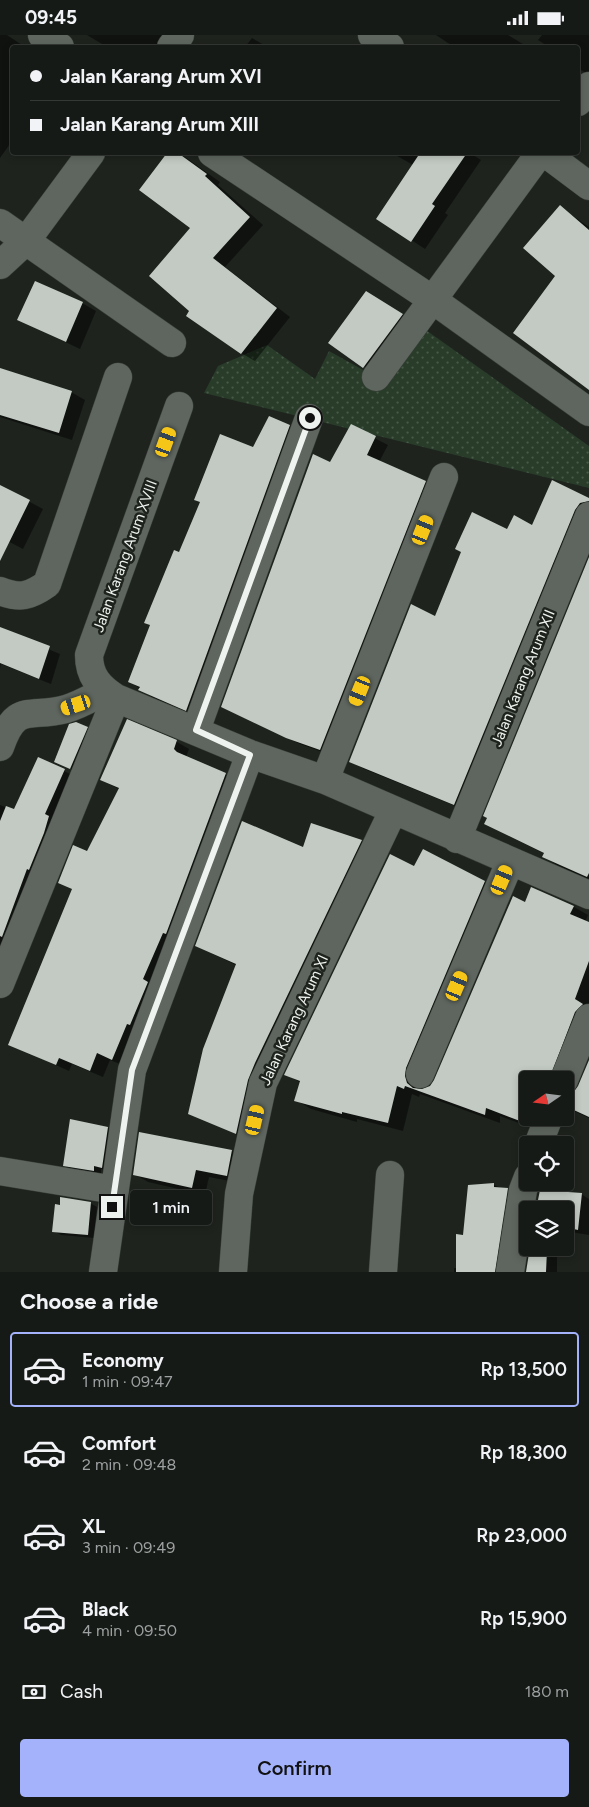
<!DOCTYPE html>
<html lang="en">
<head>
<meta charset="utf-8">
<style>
  body { margin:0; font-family:Figtree,sans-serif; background:#232723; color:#f1f3f6; height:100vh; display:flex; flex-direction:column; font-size:19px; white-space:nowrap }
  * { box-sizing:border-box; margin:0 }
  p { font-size:16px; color:#9ea1a1 }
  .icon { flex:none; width:28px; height:28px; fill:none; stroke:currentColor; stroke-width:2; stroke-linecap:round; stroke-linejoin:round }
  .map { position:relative; height:1237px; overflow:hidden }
  .drawer { display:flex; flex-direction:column; background:#161a16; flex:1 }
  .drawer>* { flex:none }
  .banner { position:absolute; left:10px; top:10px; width:570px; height:110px; border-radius:5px; box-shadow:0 2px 8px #0003,0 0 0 1px #353835; display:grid; align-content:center; height:110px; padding:0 20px; background:#161a16 }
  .needle { width:32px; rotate:256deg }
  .buttons { position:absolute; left:519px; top:1036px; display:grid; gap:10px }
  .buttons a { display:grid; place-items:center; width:55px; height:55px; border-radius:5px; background:#161a16; box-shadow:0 2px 8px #0003,0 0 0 1px #353835; font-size:25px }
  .end { position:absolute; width:22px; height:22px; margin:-11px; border:6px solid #eff3ef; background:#111; box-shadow:0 0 0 2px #111 }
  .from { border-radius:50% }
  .bubble { position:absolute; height:35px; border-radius:5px; background:#161a16; box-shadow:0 2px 8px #0003,0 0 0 1px #353835; font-size:16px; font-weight:600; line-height:35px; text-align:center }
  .car { position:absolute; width:15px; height:30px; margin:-15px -8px; border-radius:6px; box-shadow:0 0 4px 1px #0007; background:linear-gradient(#f5c518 24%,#345 0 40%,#f5c518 0 76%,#345 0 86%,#f5c518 0) }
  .banner b { display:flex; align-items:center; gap:18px; height:48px; font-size:19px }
  .banner b+b { border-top:1px solid #353835 }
  .banner i { width:12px; height:12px; background:#f1f3f6 }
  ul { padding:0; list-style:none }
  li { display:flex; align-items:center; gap:15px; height:75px; margin:0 10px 8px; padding:0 10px; border:2px solid transparent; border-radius:5px }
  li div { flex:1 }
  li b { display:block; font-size:19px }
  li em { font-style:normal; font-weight:600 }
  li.active { border-color:#a4b2fc }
  li>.icon { width:45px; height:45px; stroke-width:1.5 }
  h2 { padding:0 20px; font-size:22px; line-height:60px }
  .pay { display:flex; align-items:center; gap:12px; height:55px; padding:0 20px; font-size:19px }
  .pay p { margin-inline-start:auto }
  .primary-button { display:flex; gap:10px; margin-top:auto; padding:10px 20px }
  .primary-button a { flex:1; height:58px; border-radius:5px; background:#a4b2fc; color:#111; font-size:20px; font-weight:600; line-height:58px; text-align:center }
  .status { display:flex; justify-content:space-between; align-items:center; height:35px; padding:0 25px; background:#161a16; direction:ltr }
  .status svg { height:14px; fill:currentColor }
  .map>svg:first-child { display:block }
</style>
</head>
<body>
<div class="status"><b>09:45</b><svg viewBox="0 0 49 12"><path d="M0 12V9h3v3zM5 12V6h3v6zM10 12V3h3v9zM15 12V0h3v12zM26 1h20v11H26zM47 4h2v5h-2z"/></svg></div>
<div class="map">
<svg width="589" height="1237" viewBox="0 0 589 1237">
  <defs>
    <pattern id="grass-dots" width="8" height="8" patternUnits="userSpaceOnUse" patternTransform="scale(1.25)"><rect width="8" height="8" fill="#283c29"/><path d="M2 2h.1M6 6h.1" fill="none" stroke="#485948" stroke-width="1.8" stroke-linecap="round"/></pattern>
  </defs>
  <rect width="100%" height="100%" fill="#1e231e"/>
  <path fill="url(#grass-dots)" d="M423 293 589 411V453L204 358 218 331 267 310 315 344 329 316 383 346Z"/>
  <path fill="#0007" d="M0 0H7L25 12H12V106L0 123Z
    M87 0H169V12H107Z
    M436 0H508L528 12H454Z
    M542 0H589V40L578 33V12H549L538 5Z
    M252 3 266 11 268 12H245Z
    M168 118H178L185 122 220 147 218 150 263 190 225 232 290 282 255 326 241 318 192 193 141 155Z
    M392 118H470L481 125 445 178 448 180 425 214 378 183 413 130Z
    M560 172 589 192V355L557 241Z
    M366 258 416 287 378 340 330 308Z
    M82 268 96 276 80 314 19 285Z
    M0 342 71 357 85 365 72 405 0 382Z
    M289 391 302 398 199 682 152 662 129 646 180 519 253 413Z
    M351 391 388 410 379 427 438 454 333 721 300 709 222 672Z
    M553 447 589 464 580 466 589 467V482L468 776 364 734 350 726 436 582 508 496 533 491Z
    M0 451 43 474 23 514 0 502Z
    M589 526V844L557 830 544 822 545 819 485 789Z
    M0 594 60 619 51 649 1 629 0 633Z
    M127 686 177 707 189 714 186 722 239 746 125 1031 110 1025 103 1042 72 1029 69 1036 14 1011 73 855 60 847 87 817 119 754 101 745Z
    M87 693 94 697 78 737 56 727Z
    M38 723 76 742 0 940V770L15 776Z
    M361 806 376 815 251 1106 190 1078 236 930 196 911 304 814Z
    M415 833 484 847 499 856 419 1051 421 1056 430 1053 435 1046 525 869 574 872 588 880 585 887 589 889V987L565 1045H528V1082H548L543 1097 500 1081V1088L420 1059 419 1062 412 1059 403 1096 357 1084V1087L311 1074 296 1065 301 1048 286 1039Z
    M589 1026V1083L565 1072V1061L574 1059 579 1052Z
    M108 1093 115 1097 109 1136 101 1134V1139L71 1134 64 1130Z
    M140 1099 232 1116 246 1124 240 1148 209 1142 205 1160 148 1147 134 1139Z
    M494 1150 517 1160 505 1237H496L508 1157H506L493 1237H454V1233H457L464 1201 469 1151Z
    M581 1159 589 1164V1200L565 1196V1175H538Z
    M90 1168 97 1172 94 1203 61 1200 54 1196Z
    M531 1212H564L563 1221 557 1220V1237H527Z"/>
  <path fill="#c2cac3" d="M167 118H178L207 139 205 141 250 182 213 223 277 273 241 319 186 281 189 276 149 241 190 193 139 155Z
    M420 118H467L432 169 435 171 411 207 376 184Z
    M560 170 589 195V355L513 298 555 241 523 213Z
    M35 246 83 267 66 307 17 285Z
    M366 256 403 279 363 333 328 308Z
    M0 333 72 356 59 398 0 380Z
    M269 381 290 390 186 676 138 655 140 652 128 647 150 590 144 588 174 515 179 517 200 467 194 465 220 399 253 412Z
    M351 389 376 401 367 420 426 446 320 715 286 703 221 672 313 419 330 427Z
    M552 445 589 463V466L580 468 575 475 454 770 349 727 411 569 435 581 461 517 455 514 472 477 507 494 514 480 532 490Z
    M0 450 30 465 0 526Z
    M589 522V838L587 842 542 822 544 818 484 789 487 783 483 781Z
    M0 592 50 611 39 644 0 628Z
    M127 684 177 705 174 714 177 717 226 738 166 899 163 898 143 944 148 947 130 990 127 989 112 1025 97 1018 90 1036 59 1023 56 1030 8 1010 72 854 58 848 73 810 87 816 119 753 100 745Z
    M76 687 88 692 70 734 54 727 69 689Z
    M38 722 65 734 45 779 49 781 44 798 29 835 27 834 2 902 0 901V786L6 771 14 774Z
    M242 786 303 812 311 788 362 805 255 1028 248 1045 236 1099 188 1079 203 1014 236 929 195 911Z
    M423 814 485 846 406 1033 405 1041 407 1048 413 1053 422 1054 430 1051 434 1045 513 861 525 867 531 852 574 871 570 879 589 887V926L575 964 583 969 575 977 549 1045H528V1082H530L528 1089 486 1073 485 1080 405 1051 404 1054 397 1051 388 1088 342 1077V1079L294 1066 300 1046 284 1040 390 819 414 831Z
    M589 1025V1082L565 1071V1060L573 1058 578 1051Z
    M70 1084 108 1092 102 1133 94 1131V1136L63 1131Z
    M139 1097 232 1115 227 1141 196 1135 192 1153 133 1140Z
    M494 1148V1152L508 1153 495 1237H456V1199L463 1200 468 1150Z
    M540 1155 582 1158 578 1195 565 1192V1175H536Z
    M60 1162 91 1167 88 1200 52 1197 55 1169 60 1170Z
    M530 1212H553V1216L547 1215 546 1237H526Z"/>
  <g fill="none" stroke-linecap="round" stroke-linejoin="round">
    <defs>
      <path id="street" d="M42 0 60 12
        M372 0 390 12
        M171 12 180 0
        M578 67 589 51
        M212 118 433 265 589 377
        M545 118 589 151
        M0 188 172 308
        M0 230 26 206 91 118
        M376 342 540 118
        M0 556C20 564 30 561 47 549L118 342
        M116 663C99 652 89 641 89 620L179 371
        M196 695 309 383
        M0 712C16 666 29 684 66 674 80 670 93 662 105 656
        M325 745 444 442
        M457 804 589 481
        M0 949 116 663 250 719 325 745 589 860
        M420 1039 510 827
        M564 1045 589 983
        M538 1110 549 1082
        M0 1136 115 1155
        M103 1237 132 1035 250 719
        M233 1237 239 1159 263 1048 393 776
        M383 1237 390 1140
        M510 1237 523 1155 528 1142"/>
    </defs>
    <use href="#street" stroke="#3b403b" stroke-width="29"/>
    <use href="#street" stroke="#5f665f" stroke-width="28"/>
  </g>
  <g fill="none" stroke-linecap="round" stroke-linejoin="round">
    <path stroke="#eff3ef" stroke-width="6" d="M112 1172 132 1035 250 720 196 695 310 383"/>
  </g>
  <g text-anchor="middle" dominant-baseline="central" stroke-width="5" stroke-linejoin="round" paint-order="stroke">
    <g font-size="15" fill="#eff3ef" stroke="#1e231e">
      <text transform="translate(125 521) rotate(-70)">Jalan Karang Arum XVIII</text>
      <text transform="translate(523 643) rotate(-68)">Jalan Karang Arum XII</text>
      <text transform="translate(294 985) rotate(-65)">Jalan Karang Arum XI</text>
    </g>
  </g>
</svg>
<div class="buttons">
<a><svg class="needle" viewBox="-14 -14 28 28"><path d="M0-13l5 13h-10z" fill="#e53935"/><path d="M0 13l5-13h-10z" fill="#9ea1a1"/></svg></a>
<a><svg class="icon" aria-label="locate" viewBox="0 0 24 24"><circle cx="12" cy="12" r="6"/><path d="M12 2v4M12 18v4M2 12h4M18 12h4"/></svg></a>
<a><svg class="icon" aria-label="layers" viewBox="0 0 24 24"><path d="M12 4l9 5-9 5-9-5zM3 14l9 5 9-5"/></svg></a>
</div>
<i class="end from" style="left:310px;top:383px"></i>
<i class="end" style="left:112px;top:1172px"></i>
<div class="bubble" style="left:130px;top:1155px;width:82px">1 min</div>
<i class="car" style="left:166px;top:407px;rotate:20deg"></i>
<i class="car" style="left:423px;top:495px;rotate:22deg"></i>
<i class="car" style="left:360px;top:656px;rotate:202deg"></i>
<i class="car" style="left:76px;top:670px;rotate:252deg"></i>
<i class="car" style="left:502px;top:845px;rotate:23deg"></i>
<i class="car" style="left:457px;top:951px;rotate:23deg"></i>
<i class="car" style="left:255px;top:1085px;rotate:13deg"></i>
<div class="banner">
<b><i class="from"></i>Jalan Karang Arum XVI</b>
<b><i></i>Jalan Karang Arum XIII</b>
</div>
</div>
<section class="drawer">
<h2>Choose a ride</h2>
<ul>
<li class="active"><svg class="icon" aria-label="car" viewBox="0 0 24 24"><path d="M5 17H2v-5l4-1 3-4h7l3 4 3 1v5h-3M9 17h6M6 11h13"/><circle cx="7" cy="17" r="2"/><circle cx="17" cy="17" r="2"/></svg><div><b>Economy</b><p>1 min · 09:47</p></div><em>Rp 13,500</em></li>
<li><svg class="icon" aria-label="car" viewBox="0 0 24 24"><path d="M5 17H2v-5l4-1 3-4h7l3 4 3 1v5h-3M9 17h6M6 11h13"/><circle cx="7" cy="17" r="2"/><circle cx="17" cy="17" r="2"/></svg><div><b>Comfort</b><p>2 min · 09:48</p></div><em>Rp 18,300</em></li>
<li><svg class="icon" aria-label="car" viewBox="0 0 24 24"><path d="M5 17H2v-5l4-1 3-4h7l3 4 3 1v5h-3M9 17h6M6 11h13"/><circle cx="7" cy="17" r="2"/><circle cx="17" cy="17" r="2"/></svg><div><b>XL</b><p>3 min · 09:49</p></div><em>Rp 23,000</em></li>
<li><svg class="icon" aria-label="car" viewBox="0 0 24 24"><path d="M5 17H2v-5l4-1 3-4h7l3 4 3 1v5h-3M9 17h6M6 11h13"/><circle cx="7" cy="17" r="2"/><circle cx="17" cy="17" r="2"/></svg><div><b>Black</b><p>4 min · 09:50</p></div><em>Rp 15,900</em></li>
</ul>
<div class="pay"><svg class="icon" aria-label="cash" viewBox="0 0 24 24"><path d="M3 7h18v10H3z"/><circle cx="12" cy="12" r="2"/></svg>Cash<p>180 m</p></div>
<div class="primary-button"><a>Confirm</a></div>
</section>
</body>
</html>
